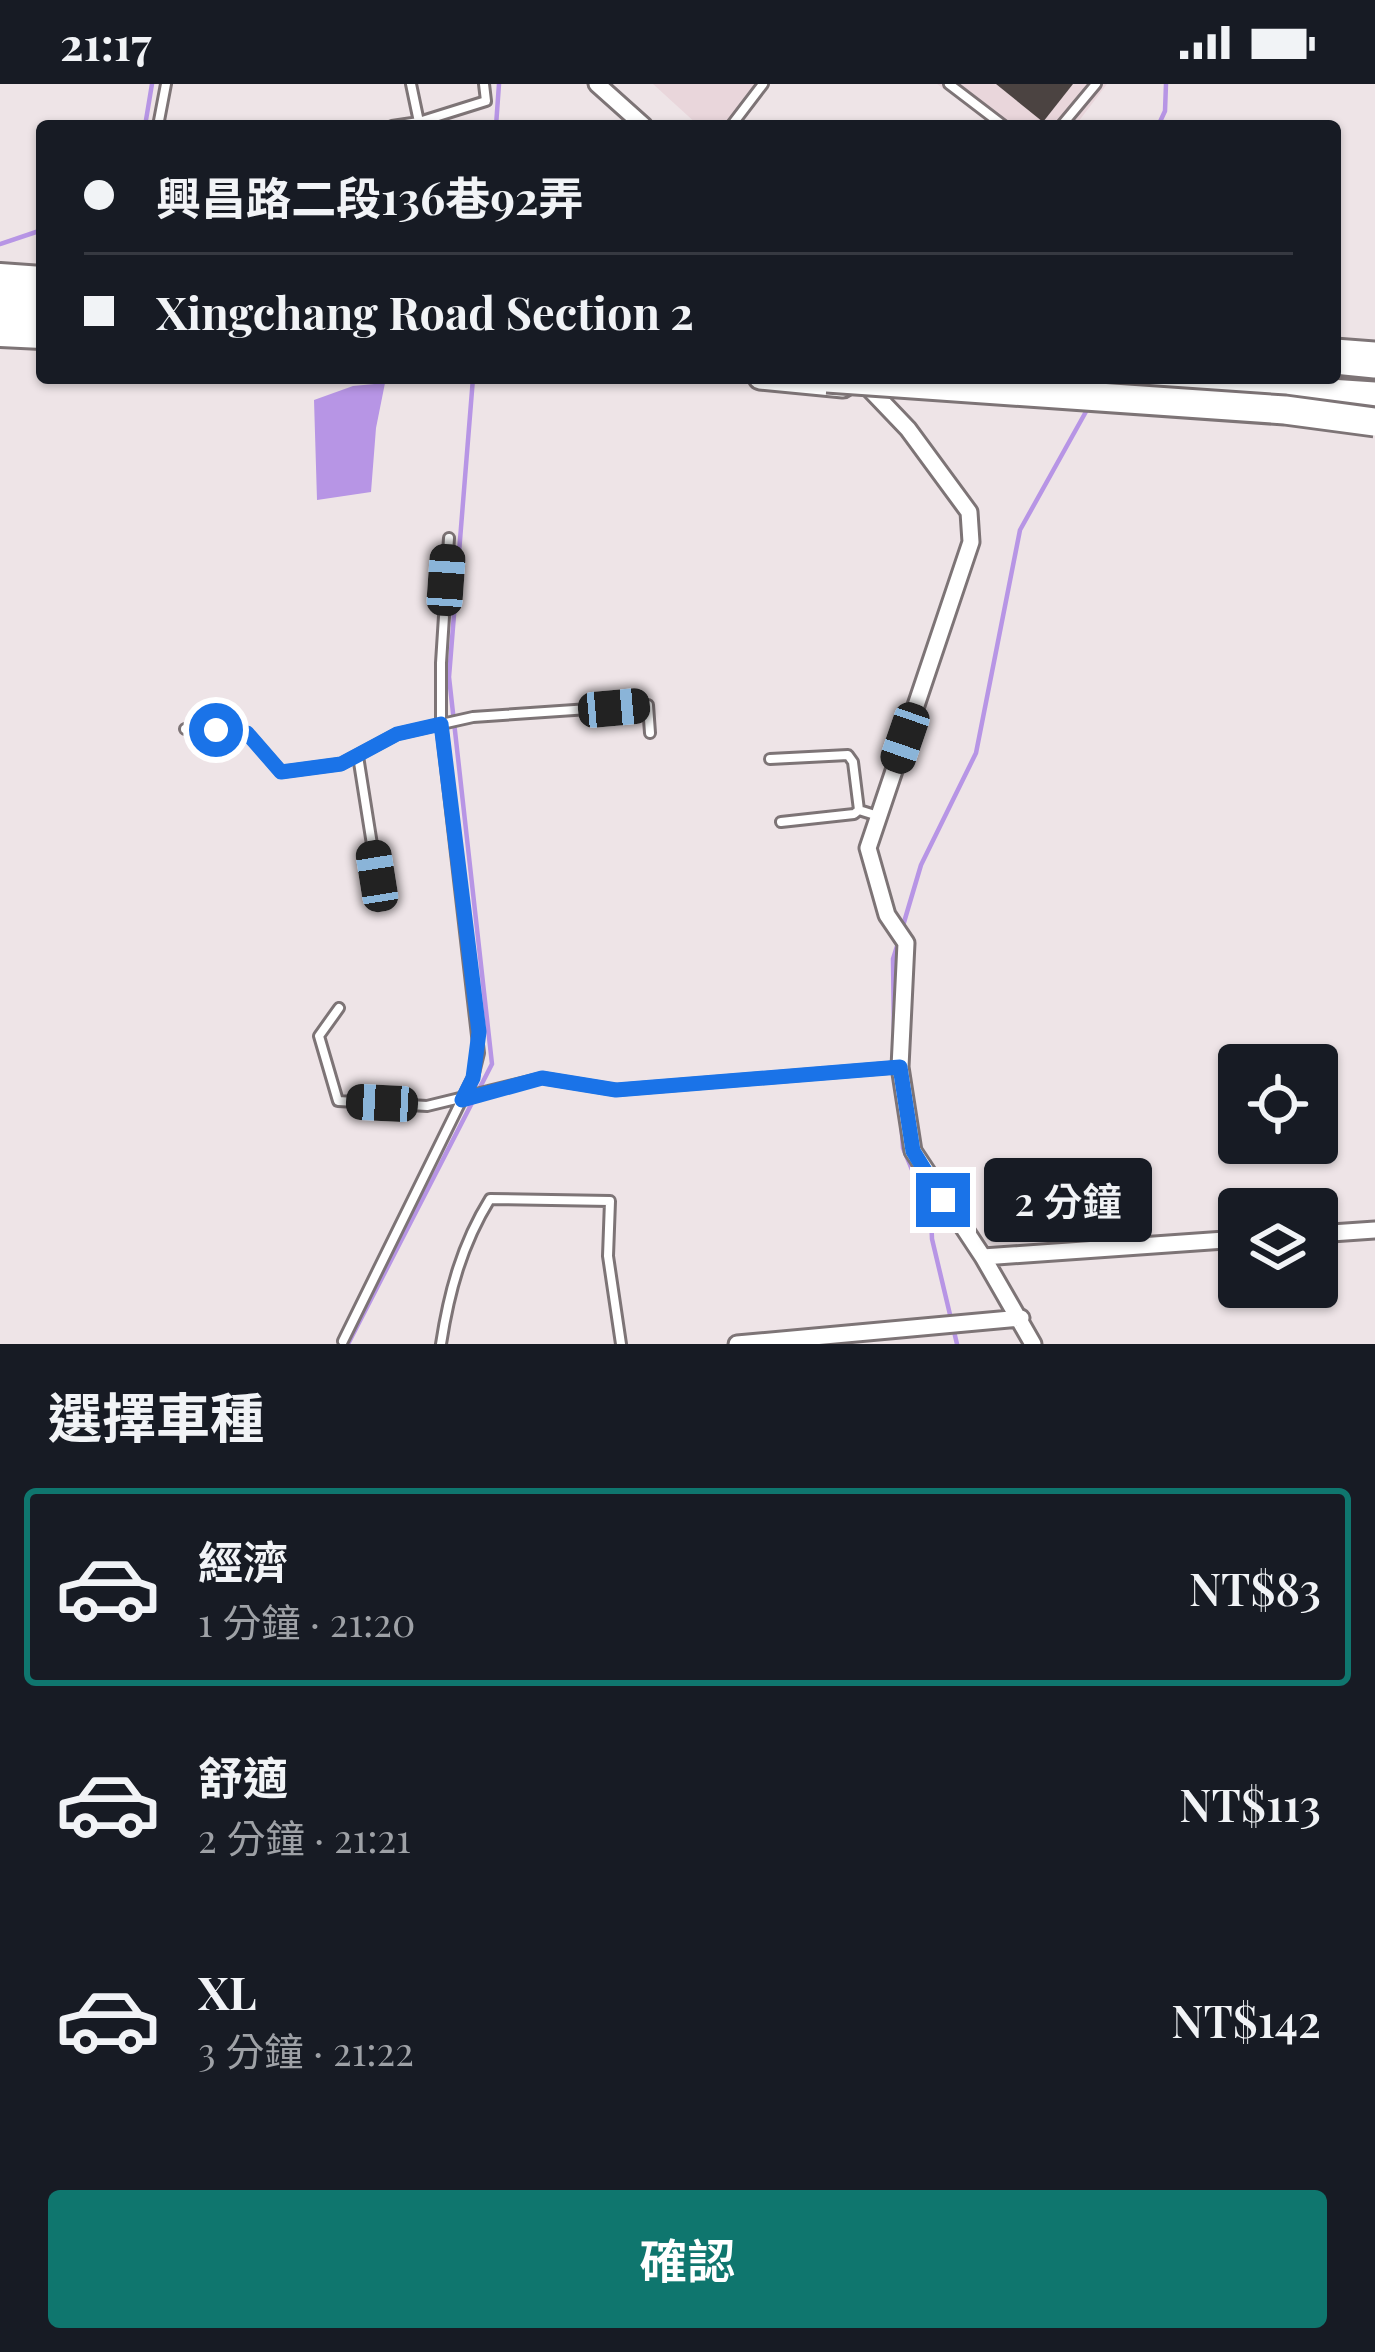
<!DOCTYPE html>
<html lang="zh-TW">
<head>
<meta charset="utf-8">
<style>
  body { margin:0; font-family:"Playfair Display","Noto Sans TC",serif; background:#242831; color:#f1f3f6; height:100vh; display:flex; flex-direction:column; font-size:45px; white-space:nowrap }
  * { box-sizing:border-box; margin:0 }
  p { font-size:39px; color:#9ea1a6 }
  .icon { flex:none; width:66px; height:66px; fill:none; stroke:currentColor; stroke-width:2; stroke-linecap:round; stroke-linejoin:round }
  .map { position:relative; height:1260px; overflow:hidden }
  .panel { display:flex; flex-direction:column; background:#171b24; flex:1 }
  .panel>* { flex:none }
  .top-card { position:absolute; left:36px; top:36px; width:1305px; height:264px; border-radius:12px; box-shadow:0 3px 9px #0004; display:grid; align-content:center; height:264px; padding:0 48px; background:#171b24 }
  .controls { position:absolute; left:1218px; top:960px; display:grid; gap:24px }
  .controls a { display:grid; place-items:center; width:120px; height:120px; border-radius:12px; background:#171b24; box-shadow:0 3px 9px #0004; font-size:60px }
  .end { position:absolute; width:54px; height:54px; margin:-27px; border:15px solid #1a73e8; background:#fff; box-shadow:0 0 0 6px #fff }
  .from { border-radius:50% }
  .bubble { position:absolute; height:84px; border-radius:12px; background:#171b24; box-shadow:0 3px 9px #0004; font-size:39px; font-weight:600; line-height:84px; text-align:center }
  .car { position:absolute; width:36px; height:72px; margin:-36px -18px; border-radius:15px; box-shadow:0 0 9px 3px #0007; background:linear-gradient(#222 24%,#8ab4d8 0 40%,#222 0 76%,#8ab4d8 0 86%,#222 0) }
  .top-card b { display:flex; align-items:center; gap:42px; height:114px; font-size:45px }
  .top-card b+b { border-top:3px solid #363941 }
  .top-card i { width:30px; height:30px; background:#f1f3f6 }
  ul { padding:0; list-style:none }
  li { display:flex; align-items:center; gap:36px; height:198px; margin:0 24px 18px; padding:0 24px; border:6px solid transparent; border-radius:12px }
  li div { flex:1 }
  li b { display:block; font-size:45px }
  li em { font-style:normal; font-weight:600 }
  li.active { border-color:#0f766e }
  li>.icon { width:108px; height:108px; stroke-width:1.5 }
  h2 { padding:0 48px; font-size:54px; line-height:144px }
  .cta { display:flex; gap:24px; margin-top:auto; padding:24px 48px }
  .cta a { flex:1; height:138px; border-radius:12px; background:#0f766e; color:#fff; font-size:48px; font-weight:600; line-height:138px; text-align:center }
  .status { display:flex; justify-content:space-between; align-items:center; height:84px; padding:0 60px; background:#171b24; direction:ltr }
  .status svg { height:33px; fill:currentColor }
  .map>svg:first-child { display:block }
</style>
</head>
<body>
<div class="status"><b>21:17</b><svg viewBox="0 0 49 12"><path d="M0 12V9h3v3zM5 12V6h3v6zM10 12V3h3v9zM15 12V0h3v12zM26 1h20v11H26zM47 4h2v5h-2z"/></svg></div>
<div class="map">
<svg width="1375" height="1260" viewBox="0 0 1375 1260">
  <rect width="100%" height="100%" fill="#eee4e7"/>
  <path fill="#e9d6db" d="M653 0H760L723 42H699Z
    M937 0H1107L1075 42H999Z"/>
  <path fill="#b795e5" d="M385 299 376 344 371 408 317 416 314 316 353 302Z"/>
  <g fill="none" stroke-linecap="round" stroke-linejoin="round">
    <path stroke="#b795e5" stroke-width="4.5" d="M145 42 152 0
      M496 42 499 0
      M1158 42 1165 27 1166 0
      M0 160 42 146
      M902 845 921 781 976 669 1020 446 1088 324
      M894 951 893 875 899 856
      M901 1034 903 1064 931 1132 932 1155 957 1260
      M348 1260 492 980 449 593 473 294"/>
  </g>
  <path fill="#4b4341" d="M996 0H1073L1043 38Z"/>
  <g fill="none" stroke-linecap="round" stroke-linejoin="round">
    <defs>
      <path id="lane" d="M411 0 419 38
        M949 0 1004 42
        M158 42 166 0
        M392 42 419 38 486 17 484 0
        M731 42 763 0
        M1061 42 1096 0
        M185 645 247 649 281 688 341 680 397 650 473 633 648 621 650 649
        M358 672 377 792
        M770 675 848 671 853 678 859 726 878 732
        M781 738 854 730 859 726
        M339 924 319 952 338 1017 427 1022 542 994 616 1006 900 983
        M343 1257 473 993 479 969 441 640V579L449 454
        M441 1260C449 1208 462 1160 490 1115L610 1117 608 1172 621 1260"/>
      <path id="street" d="M597 0 644 42
        M1335 263 1375 266
        M865 300 908 345 969 428 971 458 868 764 887 831 906 859 900 983 913 1067 983 1173 1033 1260
        M1317 1150 1375 1146
        M983 1173 1239 1155
        M737 1260 1021 1234"/>
      <path id="secondary" d="M760 294 843 302"/>
      <path id="primary" d="M0 192 42 195
        M0 250 42 252"/>
      <path id="highway" d="M0 214 42 216
        M0 232 42 235
        M1335 276 1375 280
        M1107 294 1375 312"/>
    </defs>
    <use href="#lane" stroke="#7d7476" stroke-width="14"/>
    <use href="#street" stroke="#7d7476" stroke-width="21"/>
    <use href="#secondary" stroke="#7d7476" stroke-width="27"/>
    <use href="#primary" stroke="#7d7476" stroke-width="30"/>
    <use href="#highway" stroke="#7d7476" stroke-width="33"/>
    <use href="#lane" stroke="#fff" stroke-width="8"/>
    <use href="#street" stroke="#fff" stroke-width="15"/>
    <use href="#secondary" stroke="#fff" stroke-width="21"/>
    <use href="#primary" stroke="#fff" stroke-width="24"/>
    <use href="#highway" stroke="#fff" stroke-width="27"/>
    <defs>
      <path id="highway-bridge" d="M827 294 1285 326 1375 338"/>
    </defs>
    <use href="#highway-bridge" stroke="#7d7476" stroke-width="33" stroke-linecap="butt"/>
    <use href="#highway-bridge" stroke="#fff" stroke-width="27"/>
  </g>
  <g fill="none" stroke-linecap="round" stroke-linejoin="round">
    <path stroke="#1a73e8" stroke-width="15" d="M216 646 247 649 281 688 341 680 397 650 441 640 479 948 473 994 462 1016 542 994 616 1006 900 983 913 1067 943 1116"/>
  </g>
</svg>
<div class="controls">
<a><svg class="icon" aria-label="locate" viewBox="0 0 24 24"><circle cx="12" cy="12" r="6"/><path d="M12 2v4M12 18v4M2 12h4M18 12h4"/></svg></a>
<a><svg class="icon" aria-label="layers" viewBox="0 0 24 24"><path d="M12 4l9 5-9 5-9-5zM3 14l9 5 9-5"/></svg></a>
</div>
<i class="end from" style="left:216px;top:646px"></i>
<i class="end" style="left:943px;top:1116px"></i>
<div class="bubble" style="left:984px;top:1074px;width:168px">2 分鐘</div>
<i class="car" style="left:446px;top:496px;rotate:4deg"></i>
<i class="car" style="left:614px;top:624px;rotate:85deg"></i>
<i class="car" style="left:905px;top:654px;rotate:199deg"></i>
<i class="car" style="left:377px;top:792px;rotate:351deg"></i>
<i class="car" style="left:382px;top:1019px;rotate:273deg"></i>
<div class="top-card">
<b><i class="from"></i>興昌路二段136巷92弄</b>
<b><i></i>Xingchang Road Section 2</b>
</div>
</div>
<section class="panel">
<h2>選擇車種</h2>
<ul>
<li class="active"><svg class="icon" aria-label="car" viewBox="0 0 24 24"><path d="M5 17H2v-5l4-1 3-4h7l3 4 3 1v5h-3M9 17h6M6 11h13"/><circle cx="7" cy="17" r="2"/><circle cx="17" cy="17" r="2"/></svg><div><b>經濟</b><p>1 分鐘 · 21:20</p></div><em>NT$83</em></li>
<li><svg class="icon" aria-label="car" viewBox="0 0 24 24"><path d="M5 17H2v-5l4-1 3-4h7l3 4 3 1v5h-3M9 17h6M6 11h13"/><circle cx="7" cy="17" r="2"/><circle cx="17" cy="17" r="2"/></svg><div><b>舒適</b><p>2 分鐘 · 21:21</p></div><em>NT$113</em></li>
<li><svg class="icon" aria-label="car" viewBox="0 0 24 24"><path d="M5 17H2v-5l4-1 3-4h7l3 4 3 1v5h-3M9 17h6M6 11h13"/><circle cx="7" cy="17" r="2"/><circle cx="17" cy="17" r="2"/></svg><div><b>XL</b><p>3 分鐘 · 21:22</p></div><em>NT$142</em></li>
</ul>
<div class="cta"><a>確認</a></div>
</section>
</body>
</html>
